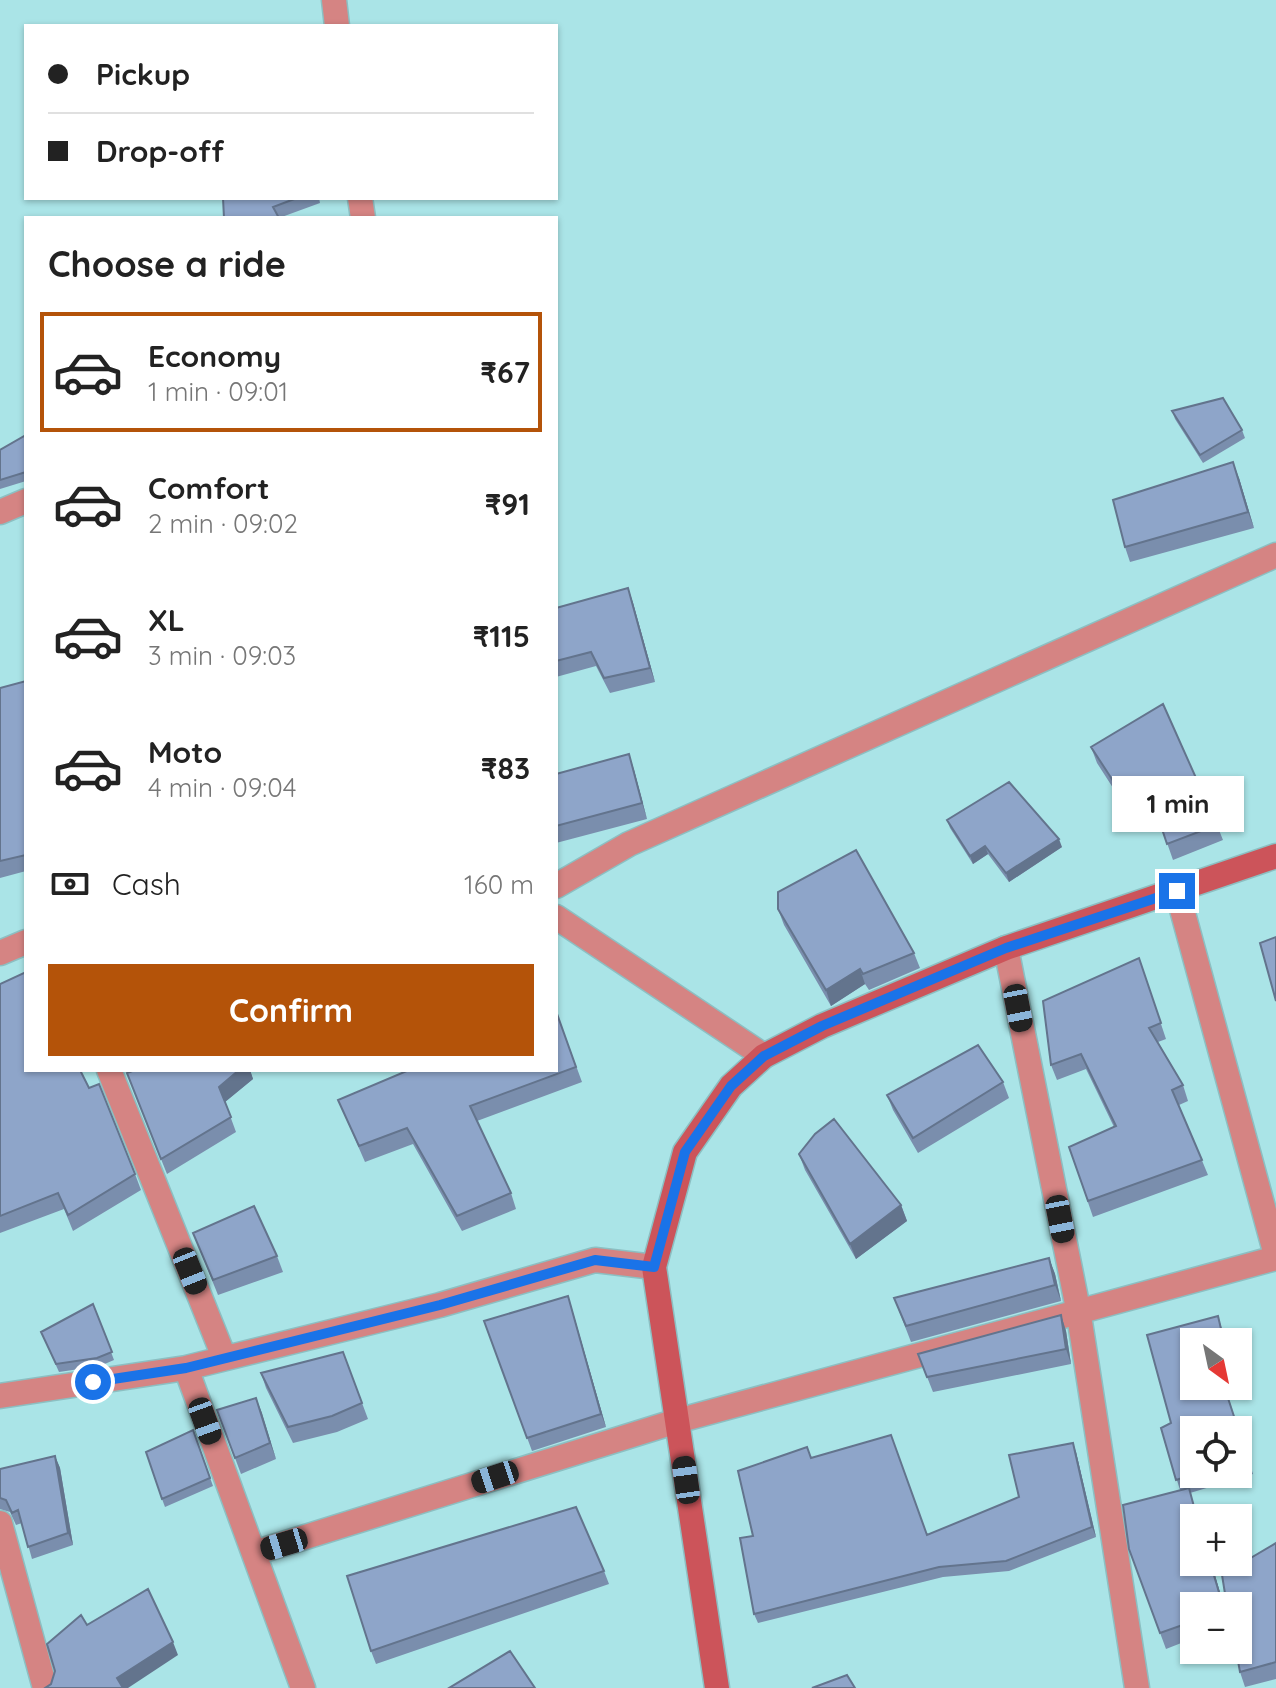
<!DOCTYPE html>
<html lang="en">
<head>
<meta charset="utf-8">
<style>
  body { margin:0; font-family:Quicksand,sans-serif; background:#f2f2f2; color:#222; height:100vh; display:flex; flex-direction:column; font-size:30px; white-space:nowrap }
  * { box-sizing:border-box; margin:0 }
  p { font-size:26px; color:#767676 }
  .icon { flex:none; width:44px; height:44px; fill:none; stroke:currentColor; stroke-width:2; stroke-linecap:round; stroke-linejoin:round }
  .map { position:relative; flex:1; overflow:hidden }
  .sheet { position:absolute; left:24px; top:216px; width:534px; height:856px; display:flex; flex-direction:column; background:#fff; border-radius:0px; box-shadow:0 2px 6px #0004 }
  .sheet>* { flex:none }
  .guide { position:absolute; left:24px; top:24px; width:534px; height:176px; border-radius:0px; box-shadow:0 2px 6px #0004; display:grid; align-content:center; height:176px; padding:0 24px; background:#fff }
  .needle { width:52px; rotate:147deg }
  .controls { position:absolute; left:1180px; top:1328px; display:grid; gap:16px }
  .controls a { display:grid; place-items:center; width:72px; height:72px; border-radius:0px; background:#fff; box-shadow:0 2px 6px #0004; font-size:40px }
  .end { position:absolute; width:36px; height:36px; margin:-18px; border:10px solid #1a73e8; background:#fff; box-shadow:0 0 0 4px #fff }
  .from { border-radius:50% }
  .bubble { position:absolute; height:56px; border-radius:0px; background:#fff; box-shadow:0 2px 6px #0004; font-size:26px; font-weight:700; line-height:56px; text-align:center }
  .car { position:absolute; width:24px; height:48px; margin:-24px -12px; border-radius:10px; box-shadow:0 0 6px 2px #0007; background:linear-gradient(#222 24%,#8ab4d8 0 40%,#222 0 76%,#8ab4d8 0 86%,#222 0) }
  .guide b { display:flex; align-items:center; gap:28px; height:76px; font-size:30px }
  .guide b+b { border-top:2px solid #e0e0e0 }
  .guide i { width:20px; height:20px; background:#222 }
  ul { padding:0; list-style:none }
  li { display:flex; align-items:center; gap:24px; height:120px; margin:0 16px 12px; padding:0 8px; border:4px solid transparent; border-radius:0px }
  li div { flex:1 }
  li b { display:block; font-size:30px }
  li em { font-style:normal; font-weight:700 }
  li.on { border-color:#b45309 }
  li>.icon { width:72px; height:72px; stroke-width:1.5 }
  h2 { padding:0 24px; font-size:36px; line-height:96px }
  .pay { display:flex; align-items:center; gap:20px; height:88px; padding:0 24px; font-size:30px }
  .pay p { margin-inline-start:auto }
  .cta { display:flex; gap:16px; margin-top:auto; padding:16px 24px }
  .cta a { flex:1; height:92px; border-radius:0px; background:#b45309; color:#fff; font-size:32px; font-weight:700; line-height:92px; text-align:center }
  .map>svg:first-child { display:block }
</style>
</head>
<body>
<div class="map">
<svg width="1276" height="1688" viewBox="0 0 1276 1688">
  <rect width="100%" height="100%" fill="#aae4e7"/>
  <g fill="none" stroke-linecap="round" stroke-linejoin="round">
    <defs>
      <path id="street" d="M334 0 337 26
        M360 198 363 218
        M0 512 26 501
        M556 886 629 844 1276 555
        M1177 891 1276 1255
        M556 917 764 1056
        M1006 948 1078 1309 1137 1688
        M0 953 26 942
        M109 1070 224 1357
        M186 1368 303 1688
        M0 1396 186 1368 440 1305 595 1260 654 1267
        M0 1523 45 1688
        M254 1553 677 1421 1276 1258"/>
      <path id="secondary" d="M717 1688 654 1267 685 1152 731 1086 764 1056 822 1026 1006 948 1276 856"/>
    </defs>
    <use href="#street" stroke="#8cbfc2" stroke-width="27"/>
    <use href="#secondary" stroke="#8cbfc2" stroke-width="27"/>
    <use href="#street" stroke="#d58483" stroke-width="24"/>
    <use href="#secondary" stroke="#cc545a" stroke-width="24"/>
  </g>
  <path fill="#7a8ead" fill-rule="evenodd" d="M223 198H319L320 203 279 218Z
    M1172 411 1242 430 1245 438 1203 463 1175 419Z
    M26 435V481L0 489V450Z
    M1239 478 1254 528 1130 562 1125 547Z
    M628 588 633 603 655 682 610 693 596 666 556 677V608Z
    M26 681V871L0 878V688Z
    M1163 704 1217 825 1223 840 1173 860 1150 794 1124 805 1097 763 1091 747Z
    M634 770 647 819 556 843V774Z
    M947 820 1062 847 1009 882 988 854 973 864 950 828Z
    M778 909 914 953 920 968 869 990 865 984 831 1006 784 925Z
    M1139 958 1166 1039 1158 1042 1183 1085 1188 1101 1179 1105 1208 1175 1093 1217 1069 1147 1114 1127 1086 1069 1057 1080 1051 1065Z
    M0 984 89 1088 135 1174 141 1190 73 1231 64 1209 0 1233Z
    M556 1011 582 1082 477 1121 511 1193 516 1209 462 1231 413 1144 365 1162 338 1100Z
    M135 1070H250L253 1079 225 1102 236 1132 167 1174 133 1089Z
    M1003 1082 1009 1098 918 1153 893 1110 887 1095Z
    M799 1154 901 1205 907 1221 856 1259 805 1170Z
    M193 1233 277 1256 283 1272 218 1295Z
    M1049 1258 1055 1274 1061 1301 911 1342 894 1298Z
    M568 1296 606 1427 532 1451 484 1321Z
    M93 1304 114 1360 100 1366 59 1372 41 1332Z
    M1061 1315 1066 1331 1071 1364 933 1392 918 1354Z
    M1218 1316 1226 1342H1194V1386H1237L1239 1394 1228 1397 1253 1474 1190 1493 1199 1518H1194V1562H1211L1224 1606H1194V1638L1166 1649 1129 1549 1123 1505 1180 1490 1161 1428 1171 1423 1147 1335ZM1194 1430H1238V1474H1194Z
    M343 1352 368 1419 337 1432 293 1443 266 1388 261 1373Z
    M256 1398 276 1459 241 1474 217 1410Z
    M193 1430 213 1486 165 1507 162 1499Z
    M1076 1452 1096 1537 1009 1571 943 1577 758 1623 754 1614 753 1536 811 1458 927 1535 1019 1497Z
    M55 1456 60 1468 73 1545 32 1559 22 1523 16 1525 10 1512 0 1509V1469Z
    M1276 1543V1679L1245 1687 1240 1672Z
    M604 1571 609 1584 376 1664 371 1651Z"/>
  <path fill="#63748d" d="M1233 462 1239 478 1254 528 1248 512Z
    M628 588 633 603 655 682 650 668Z
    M629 754 634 770 647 819 642 803Z
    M1059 839 1062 847 1009 882 1006 873Z
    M985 846 988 854 973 864 970 856Z
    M860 969 865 984 831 1006 826 990Z
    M239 1070H250L253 1079 225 1102 219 1087Z
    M901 1205 907 1221 856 1259 850 1244Z
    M1049 1258 1055 1274 1061 1301 1055 1285Z
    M568 1296 572 1309 606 1427 601 1414Z
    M1061 1315 1066 1331 1071 1364 1066 1349Z
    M256 1398 262 1413 276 1459 270 1443Z
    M1073 1443 1076 1452 1096 1537 1092 1527Z
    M55 1456 60 1468 73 1545 68 1533Z
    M1210 1562H1211L1224 1606H1223Z
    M173 1642 178 1655 128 1688H121L117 1678Z"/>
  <path fill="#8ea5c9" stroke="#63748d" stroke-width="2" d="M223 198H297L273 207 279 218H224Z
    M1223 398 1242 430 1200 455 1172 411Z
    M26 435V472L0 480V450Z
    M1233 462 1248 512 1125 547 1113 500Z
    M628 588 650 668 604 678 591 652 556 661V608Z
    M26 681V855L0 861V688Z
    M1163 704 1217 825 1167 844 1145 778 1119 790 1091 747Z
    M629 754 642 803 556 826V774Z
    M1009 782 1059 839 1006 873 985 846 970 856 947 820Z
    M856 850 914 953 863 974 860 969 826 990 778 909V892Z
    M1276 937V1001L1260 943Z
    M1139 958 1161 1023 1149 1028 1183 1085 1172 1090 1202 1160 1088 1201 1069 1147 1116 1126 1081 1054 1051 1065 1043 1001Z
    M26 972V1070H80L89 1088 99 1084 135 1174 68 1215 58 1193 0 1216V984Z
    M556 1011 576 1067 470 1106 511 1193 457 1216 407 1128 359 1146 338 1100 409 1070H556Z
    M978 1045 1003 1082 913 1138 887 1095Z
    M135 1070H239L219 1087 231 1117 161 1159 127 1073Z
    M834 1119 901 1205 850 1244 799 1154 815 1134Z
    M254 1206 277 1256 213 1280 193 1233Z
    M1049 1258 1055 1285 906 1326 894 1298Z
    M568 1296 601 1414 527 1438 484 1321Z
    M93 1304 112 1352 97 1358 56 1364 41 1332Z
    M1061 1315 1066 1349 927 1377 918 1354Z
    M1218 1316 1224 1342H1194V1386H1224L1248 1459 1238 1462V1430H1194V1474H1195L1176 1480 1161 1428 1171 1423 1147 1335Z
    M343 1352 362 1403 332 1416 288 1427 261 1373Z
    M256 1398 270 1443 235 1458 217 1410Z
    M193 1430 210 1478 162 1499 146 1452Z
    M891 1435 927 1535 1019 1497 1009 1455 1073 1443 1092 1527 1006 1561 939 1567 754 1614 740 1538 753 1536 738 1471 807 1447 811 1458Z
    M55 1456 68 1533 28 1547 18 1510 12 1513 6 1500 0 1498V1469Z
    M1189 1488 1197 1518H1194V1562H1210L1223 1606H1194V1621L1160 1633 1129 1549 1123 1505Z
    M576 1507 604 1571 371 1651 347 1576Z
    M1276 1543V1662L1240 1672 1236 1650H1238V1606H1227L1222 1575Z
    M148 1589 173 1642 117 1678 123 1688H45L51 1684 55 1671 47 1644 81 1615 87 1625Z
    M510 1651 535 1688H449Z
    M847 1675 855 1688H812Z"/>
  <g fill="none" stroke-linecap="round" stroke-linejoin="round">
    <path stroke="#1a73e8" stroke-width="10" d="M93 1382 186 1368 440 1305 595 1260 654 1267 685 1152 731 1086 764 1056 822 1026 1006 948 1177 891"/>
  </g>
</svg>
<div class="controls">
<a><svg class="needle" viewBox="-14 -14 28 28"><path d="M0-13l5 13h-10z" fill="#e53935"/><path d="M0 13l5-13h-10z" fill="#767676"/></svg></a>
<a><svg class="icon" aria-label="locate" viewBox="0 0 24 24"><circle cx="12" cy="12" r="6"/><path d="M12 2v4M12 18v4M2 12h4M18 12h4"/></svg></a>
<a>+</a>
<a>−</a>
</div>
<i class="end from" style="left:93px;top:1382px"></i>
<i class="end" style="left:1177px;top:891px"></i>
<div class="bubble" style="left:1112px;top:776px;width:132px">1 min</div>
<i class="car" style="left:1018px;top:1008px;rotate:169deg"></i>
<i class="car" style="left:1060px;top:1219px;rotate:169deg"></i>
<i class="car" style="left:190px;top:1271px;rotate:158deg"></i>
<i class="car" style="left:205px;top:1421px;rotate:160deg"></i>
<i class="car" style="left:495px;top:1477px;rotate:252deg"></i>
<i class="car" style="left:686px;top:1480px;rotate:352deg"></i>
<i class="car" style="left:284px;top:1544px;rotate:253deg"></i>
<div class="guide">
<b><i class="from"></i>Pickup</b>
<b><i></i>Drop-off</b>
</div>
<section class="sheet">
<h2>Choose a ride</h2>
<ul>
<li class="on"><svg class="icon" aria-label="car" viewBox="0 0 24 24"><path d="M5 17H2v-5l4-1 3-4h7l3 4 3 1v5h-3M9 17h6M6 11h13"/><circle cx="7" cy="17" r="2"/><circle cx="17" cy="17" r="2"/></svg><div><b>Economy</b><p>1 min · 09:01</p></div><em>₹67</em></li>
<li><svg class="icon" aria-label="car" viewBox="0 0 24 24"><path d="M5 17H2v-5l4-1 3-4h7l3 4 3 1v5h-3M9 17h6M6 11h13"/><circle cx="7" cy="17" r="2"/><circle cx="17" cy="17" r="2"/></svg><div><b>Comfort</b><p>2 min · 09:02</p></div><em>₹91</em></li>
<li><svg class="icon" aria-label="car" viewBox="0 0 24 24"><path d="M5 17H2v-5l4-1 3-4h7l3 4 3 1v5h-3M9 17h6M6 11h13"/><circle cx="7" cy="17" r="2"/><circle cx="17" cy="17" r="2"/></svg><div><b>XL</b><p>3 min · 09:03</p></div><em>₹115</em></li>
<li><svg class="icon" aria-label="car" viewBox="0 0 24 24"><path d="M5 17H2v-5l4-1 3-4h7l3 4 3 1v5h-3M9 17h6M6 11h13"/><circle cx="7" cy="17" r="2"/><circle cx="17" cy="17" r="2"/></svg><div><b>Moto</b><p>4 min · 09:04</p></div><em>₹83</em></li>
</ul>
<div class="pay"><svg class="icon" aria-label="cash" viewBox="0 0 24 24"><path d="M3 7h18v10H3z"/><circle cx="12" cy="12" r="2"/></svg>Cash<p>160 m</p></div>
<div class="cta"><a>Confirm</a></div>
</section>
</div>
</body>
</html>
